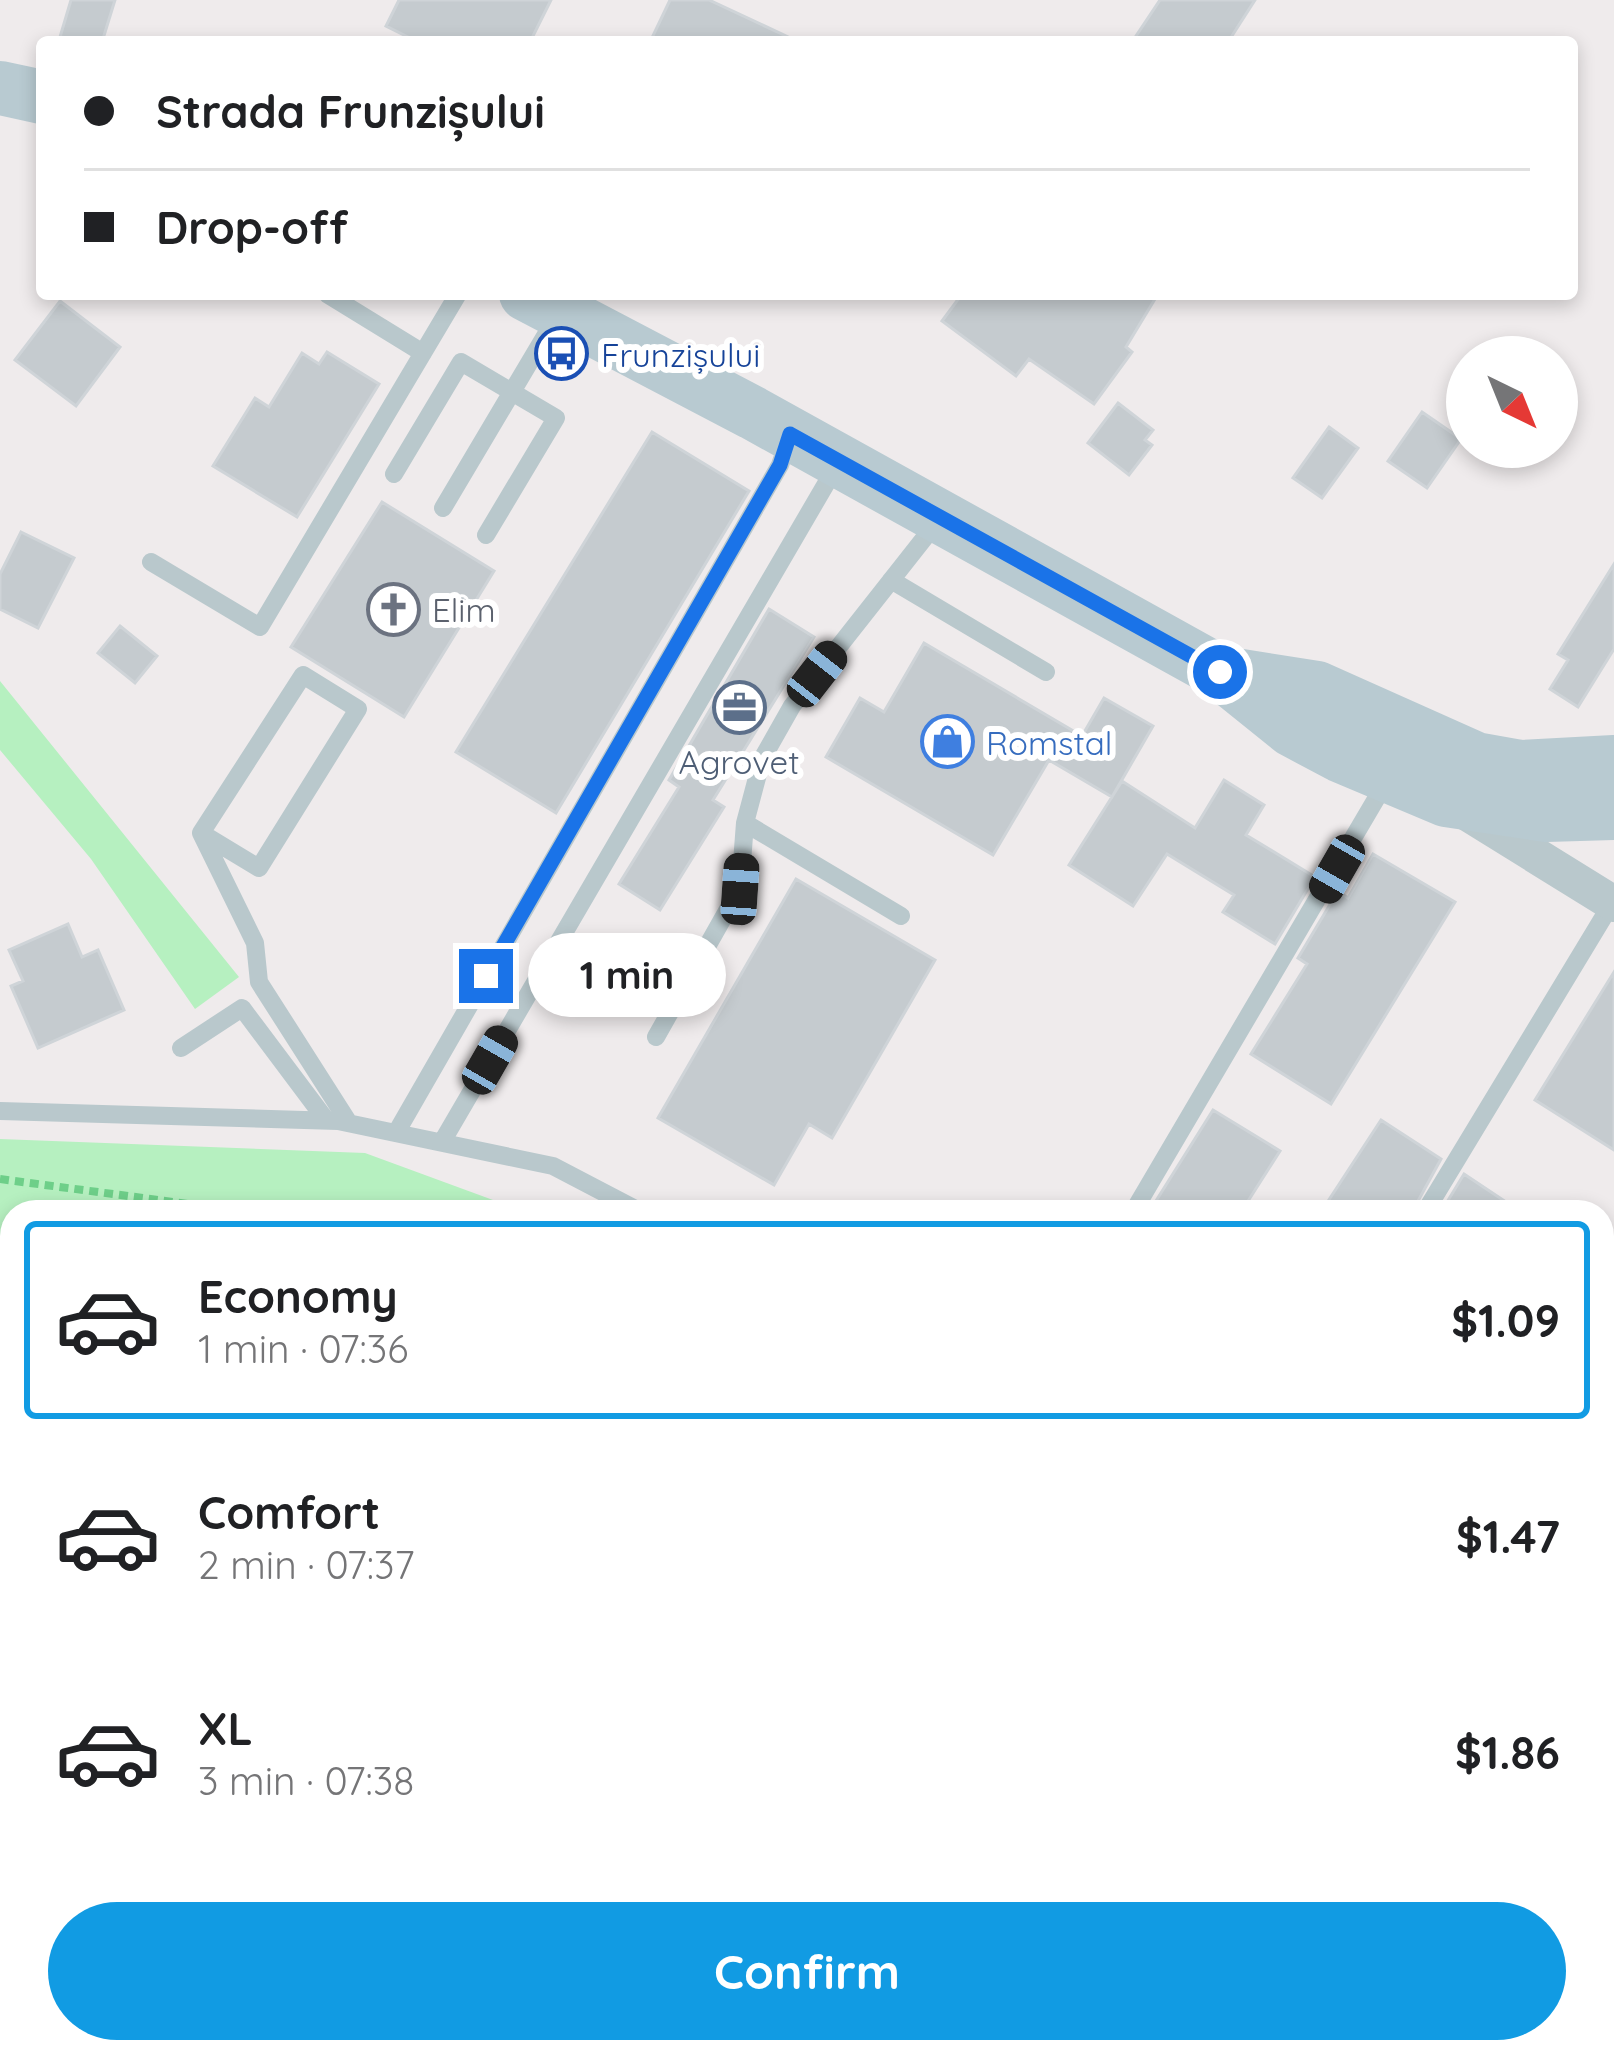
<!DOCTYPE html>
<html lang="en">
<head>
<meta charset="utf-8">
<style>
  body { margin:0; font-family:Quicksand,sans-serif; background:#f6f6f6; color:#202124; height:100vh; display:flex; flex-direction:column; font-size:45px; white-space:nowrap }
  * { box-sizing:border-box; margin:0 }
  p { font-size:39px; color:#757577 }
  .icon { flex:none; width:66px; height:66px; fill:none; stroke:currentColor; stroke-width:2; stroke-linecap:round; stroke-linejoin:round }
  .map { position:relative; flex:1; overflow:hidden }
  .sheet { position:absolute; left:0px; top:1200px; width:1614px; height:864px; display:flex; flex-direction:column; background:#fff; border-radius:36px 36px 0 0; box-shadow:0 6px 18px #0003 }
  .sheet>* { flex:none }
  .guide { position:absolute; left:36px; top:36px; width:1542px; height:264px; border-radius:12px; box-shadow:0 6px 18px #0003; display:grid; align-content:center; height:264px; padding:0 48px; background:#fff }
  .needle { width:78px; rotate:137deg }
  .tools { position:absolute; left:1446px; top:336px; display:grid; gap:24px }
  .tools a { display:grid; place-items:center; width:132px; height:132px; border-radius:50%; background:#fff; box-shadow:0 6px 18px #0003; font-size:60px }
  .end { position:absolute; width:54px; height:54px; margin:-27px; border:15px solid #1a73e8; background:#fff; box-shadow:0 0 0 6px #fff }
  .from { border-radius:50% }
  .bubble { position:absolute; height:84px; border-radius:42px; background:#fff; box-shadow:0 6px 18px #0003; font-size:39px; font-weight:800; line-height:84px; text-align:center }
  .car { position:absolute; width:36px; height:72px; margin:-36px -18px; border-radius:15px; box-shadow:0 0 9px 3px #0007; background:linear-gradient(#222 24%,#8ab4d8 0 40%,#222 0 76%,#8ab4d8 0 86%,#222 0) }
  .guide b { display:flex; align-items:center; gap:42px; height:114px; font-size:45px }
  .guide b+b { border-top:3px solid #e0e0e0 }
  .guide i { width:30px; height:30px; background:#202124 }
  ul { padding:21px 0 0; list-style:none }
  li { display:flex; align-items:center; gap:36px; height:198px; margin:0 24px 18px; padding:0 24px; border:6px solid transparent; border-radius:12px }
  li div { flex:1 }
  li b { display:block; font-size:45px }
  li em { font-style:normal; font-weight:800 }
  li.current { border-color:#119be3 }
  li>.icon { width:108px; height:108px; stroke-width:1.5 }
  .cta { display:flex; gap:24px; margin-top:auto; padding:24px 48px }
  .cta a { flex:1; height:138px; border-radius:72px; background:#119be3; color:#fff; font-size:48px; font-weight:800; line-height:138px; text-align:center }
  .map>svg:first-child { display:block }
</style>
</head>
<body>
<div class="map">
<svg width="1614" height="2064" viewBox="0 0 1614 2064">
  <rect width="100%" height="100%" fill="#efebec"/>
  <path fill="#b6f0c0" d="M0 681 239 977 195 1009 91 859 0 750Z
    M0 1139 365 1153 526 1212H12V2052H1602V1830L1614 1837V2064H0Z"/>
  <path fill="#c5cbcf" stroke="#cfd4d8" stroke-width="3" d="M71 0H115L102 42 60 37Z
    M399 0H551L530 42H418L386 26Z
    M670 0H709L799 42H650Z
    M1160 0H1255L1228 42H1132Z
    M962 294H1158L1126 347 1132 352 1094 404 1029 359 1016 376 942 321Z
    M60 301 120 347 76 406 15 360Z
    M327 352 379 384 297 517 213 466 255 398 269 407 302 353 319 364Z
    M1118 403 1153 430 1145 440 1152 445 1129 475 1088 443Z
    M1422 412 1461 439 1427 488 1388 461Z
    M1329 427 1358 448 1322 498 1293 478Z
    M652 432 749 491 556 813 456 752Z
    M382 502 494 571 404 717 291 647Z
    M21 532 74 558 38 628 0 609V574Z
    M1614 564V649L1578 707 1550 689 1568 660 1558 654Z
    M769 609 814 637 713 800 724 807 660 910 619 884 679 787 669 780Z
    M120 626 157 656 135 683 98 653Z
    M924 643 1082 736 1104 698 1153 726 1112 797 1049 760 993 855 826 757 860 698 884 712Z
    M1224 780 1264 805 1246 835 1315 877 1275 944 1223 912 1234 895 1167 854 1133 906 1069 865 1122 781 1195 828Z
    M1373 854 1455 902 1331 1104 1251 1054 1307 964 1298 958 1338 891 1348 898Z
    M796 879 935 960 832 1138 809 1124 774 1185 658 1118Z
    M68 924 82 957 98 950 124 1010 38 1048 11 986 23 981 9 950Z
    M1614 972V1150L1535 1100Z
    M1213 1110 1280 1151 1241 1212H1149Z
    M1381 1120 1441 1159 1412 1212H1321Z
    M1464 1174 1521 1212H1441Z"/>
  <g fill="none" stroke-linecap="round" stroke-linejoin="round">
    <path stroke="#6ecf89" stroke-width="8" stroke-dasharray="9 6" stroke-linecap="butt" d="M0 1179 248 1212
      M0 1349H12
      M0 1512 12 1522
      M0 1741 12 1747
      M1602 1892 1614 1896
      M0 1992 12 2006
      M51 2052 61 2064
      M446 2052 463 2064
      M542 2052 549 2064
      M859 2052 870 2064
      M1342 2052 1353 2064
      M651 2064 669 2052"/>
    <path stroke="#b9c8cc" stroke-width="18" d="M327 294 423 353
      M394 474 461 362 556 418 486 535
      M443 508 557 316
      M151 562 260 627 458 294
      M891 580 1046 672
      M303 675 358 709 259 868 201 833Z
      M745 823 901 916
      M201 833 255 943 259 982 349 1123
      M656 1037 740 888 745 823 762 759 792 706 937 522
      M181 1048 242 1008 326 1120
      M0 1111 338 1121 553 1166 641 1212
      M396 1133 780 465 789 439
      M442 1142 837 465
      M1133 1212 1386 782
      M1425 1212 1612 903
      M1602 1780 1614 1782"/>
    <path stroke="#b9c8cc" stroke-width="36" d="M1464 811 1614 904"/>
    <path stroke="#b8cad1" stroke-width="54" d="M0 88 42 97
      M526 294 753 413 1220 672 1292 730 1339 755 1446 800 1546 815 1614 813
      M1222 673 1317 688 1476 759 1521 767 1614 762"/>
  </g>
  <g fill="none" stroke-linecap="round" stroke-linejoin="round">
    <path stroke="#1a73e8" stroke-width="15" d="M486 976 780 465 790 434 1220 672"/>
  </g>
  <defs>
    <symbol id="bus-ring" viewBox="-11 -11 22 22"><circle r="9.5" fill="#fff" stroke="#1a4fb4" stroke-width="1.5"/><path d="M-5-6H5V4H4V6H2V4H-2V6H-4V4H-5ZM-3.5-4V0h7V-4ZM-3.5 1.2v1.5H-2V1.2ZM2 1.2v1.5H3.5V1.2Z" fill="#1a4fb4"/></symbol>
    <symbol id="church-ring" viewBox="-11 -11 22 22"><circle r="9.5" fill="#fff" stroke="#6b7280" stroke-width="1.5"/><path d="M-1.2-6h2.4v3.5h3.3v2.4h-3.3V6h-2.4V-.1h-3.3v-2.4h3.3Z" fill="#6b7280"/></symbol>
    <symbol id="office-ring" viewBox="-11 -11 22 22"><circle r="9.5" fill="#fff" stroke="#5c6f8a" stroke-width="1.5"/><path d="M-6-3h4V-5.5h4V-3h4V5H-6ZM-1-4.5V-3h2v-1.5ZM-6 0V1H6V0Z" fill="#5c6f8a"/></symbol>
    <symbol id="shop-ring" viewBox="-11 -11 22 22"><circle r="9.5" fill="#fff" stroke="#3f7fe0" stroke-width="1.5"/><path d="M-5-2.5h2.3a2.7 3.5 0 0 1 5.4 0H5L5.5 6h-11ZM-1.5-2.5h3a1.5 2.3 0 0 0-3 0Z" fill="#3f7fe0"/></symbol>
  </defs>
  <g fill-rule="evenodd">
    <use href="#bus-ring" x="532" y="324" width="59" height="59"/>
    <use href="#church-ring" x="364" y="580" width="59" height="59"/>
    <use href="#office-ring" x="710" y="678" width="59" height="59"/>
    <use href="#shop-ring" x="918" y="712" width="59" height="59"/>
  </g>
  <g text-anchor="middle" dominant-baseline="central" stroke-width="12" stroke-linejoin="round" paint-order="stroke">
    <g font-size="33" fill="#164399" stroke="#fff" text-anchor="start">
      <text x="601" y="354">Frunzișului</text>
    </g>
    <g font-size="33" fill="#5b616d" stroke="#fff" text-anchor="start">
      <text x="432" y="609">Elim</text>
    </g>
    <g font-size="33" fill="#366cbe" stroke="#fff" text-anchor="start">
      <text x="986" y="742">Romstal</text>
    </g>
    <g font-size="33" fill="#4e5e75" stroke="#fff">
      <text x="739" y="761">Agrovet</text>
    </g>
  </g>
</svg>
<div class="tools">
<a><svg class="needle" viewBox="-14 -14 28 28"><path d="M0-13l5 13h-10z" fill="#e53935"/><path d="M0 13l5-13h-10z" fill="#757577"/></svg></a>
</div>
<i class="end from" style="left:1220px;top:672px"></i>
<i class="end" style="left:486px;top:976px"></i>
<div class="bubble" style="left:528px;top:933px;width:198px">1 min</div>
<i class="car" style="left:817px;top:674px;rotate:38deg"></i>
<i class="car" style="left:1337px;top:869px;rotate:210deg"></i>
<i class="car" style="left:740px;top:889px;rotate:4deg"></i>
<i class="car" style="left:490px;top:1060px;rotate:30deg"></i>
<div class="guide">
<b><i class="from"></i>Strada Frunzișului</b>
<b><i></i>Drop-off</b>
</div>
<section class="sheet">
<ul>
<li class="current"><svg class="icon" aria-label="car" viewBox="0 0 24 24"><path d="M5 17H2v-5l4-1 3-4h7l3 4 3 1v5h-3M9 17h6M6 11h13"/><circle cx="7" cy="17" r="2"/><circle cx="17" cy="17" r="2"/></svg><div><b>Economy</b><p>1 min · 07:36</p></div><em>$1.09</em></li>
<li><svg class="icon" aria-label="car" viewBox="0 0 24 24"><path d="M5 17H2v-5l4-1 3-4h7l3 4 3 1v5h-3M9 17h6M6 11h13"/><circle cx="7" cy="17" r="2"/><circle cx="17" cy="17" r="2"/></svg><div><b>Comfort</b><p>2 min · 07:37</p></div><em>$1.47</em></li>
<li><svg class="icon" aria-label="car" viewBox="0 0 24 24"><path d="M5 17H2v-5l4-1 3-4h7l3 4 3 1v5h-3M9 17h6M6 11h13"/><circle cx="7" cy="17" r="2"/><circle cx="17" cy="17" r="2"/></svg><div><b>XL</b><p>3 min · 07:38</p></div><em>$1.86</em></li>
</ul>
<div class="cta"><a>Confirm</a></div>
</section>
</div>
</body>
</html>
